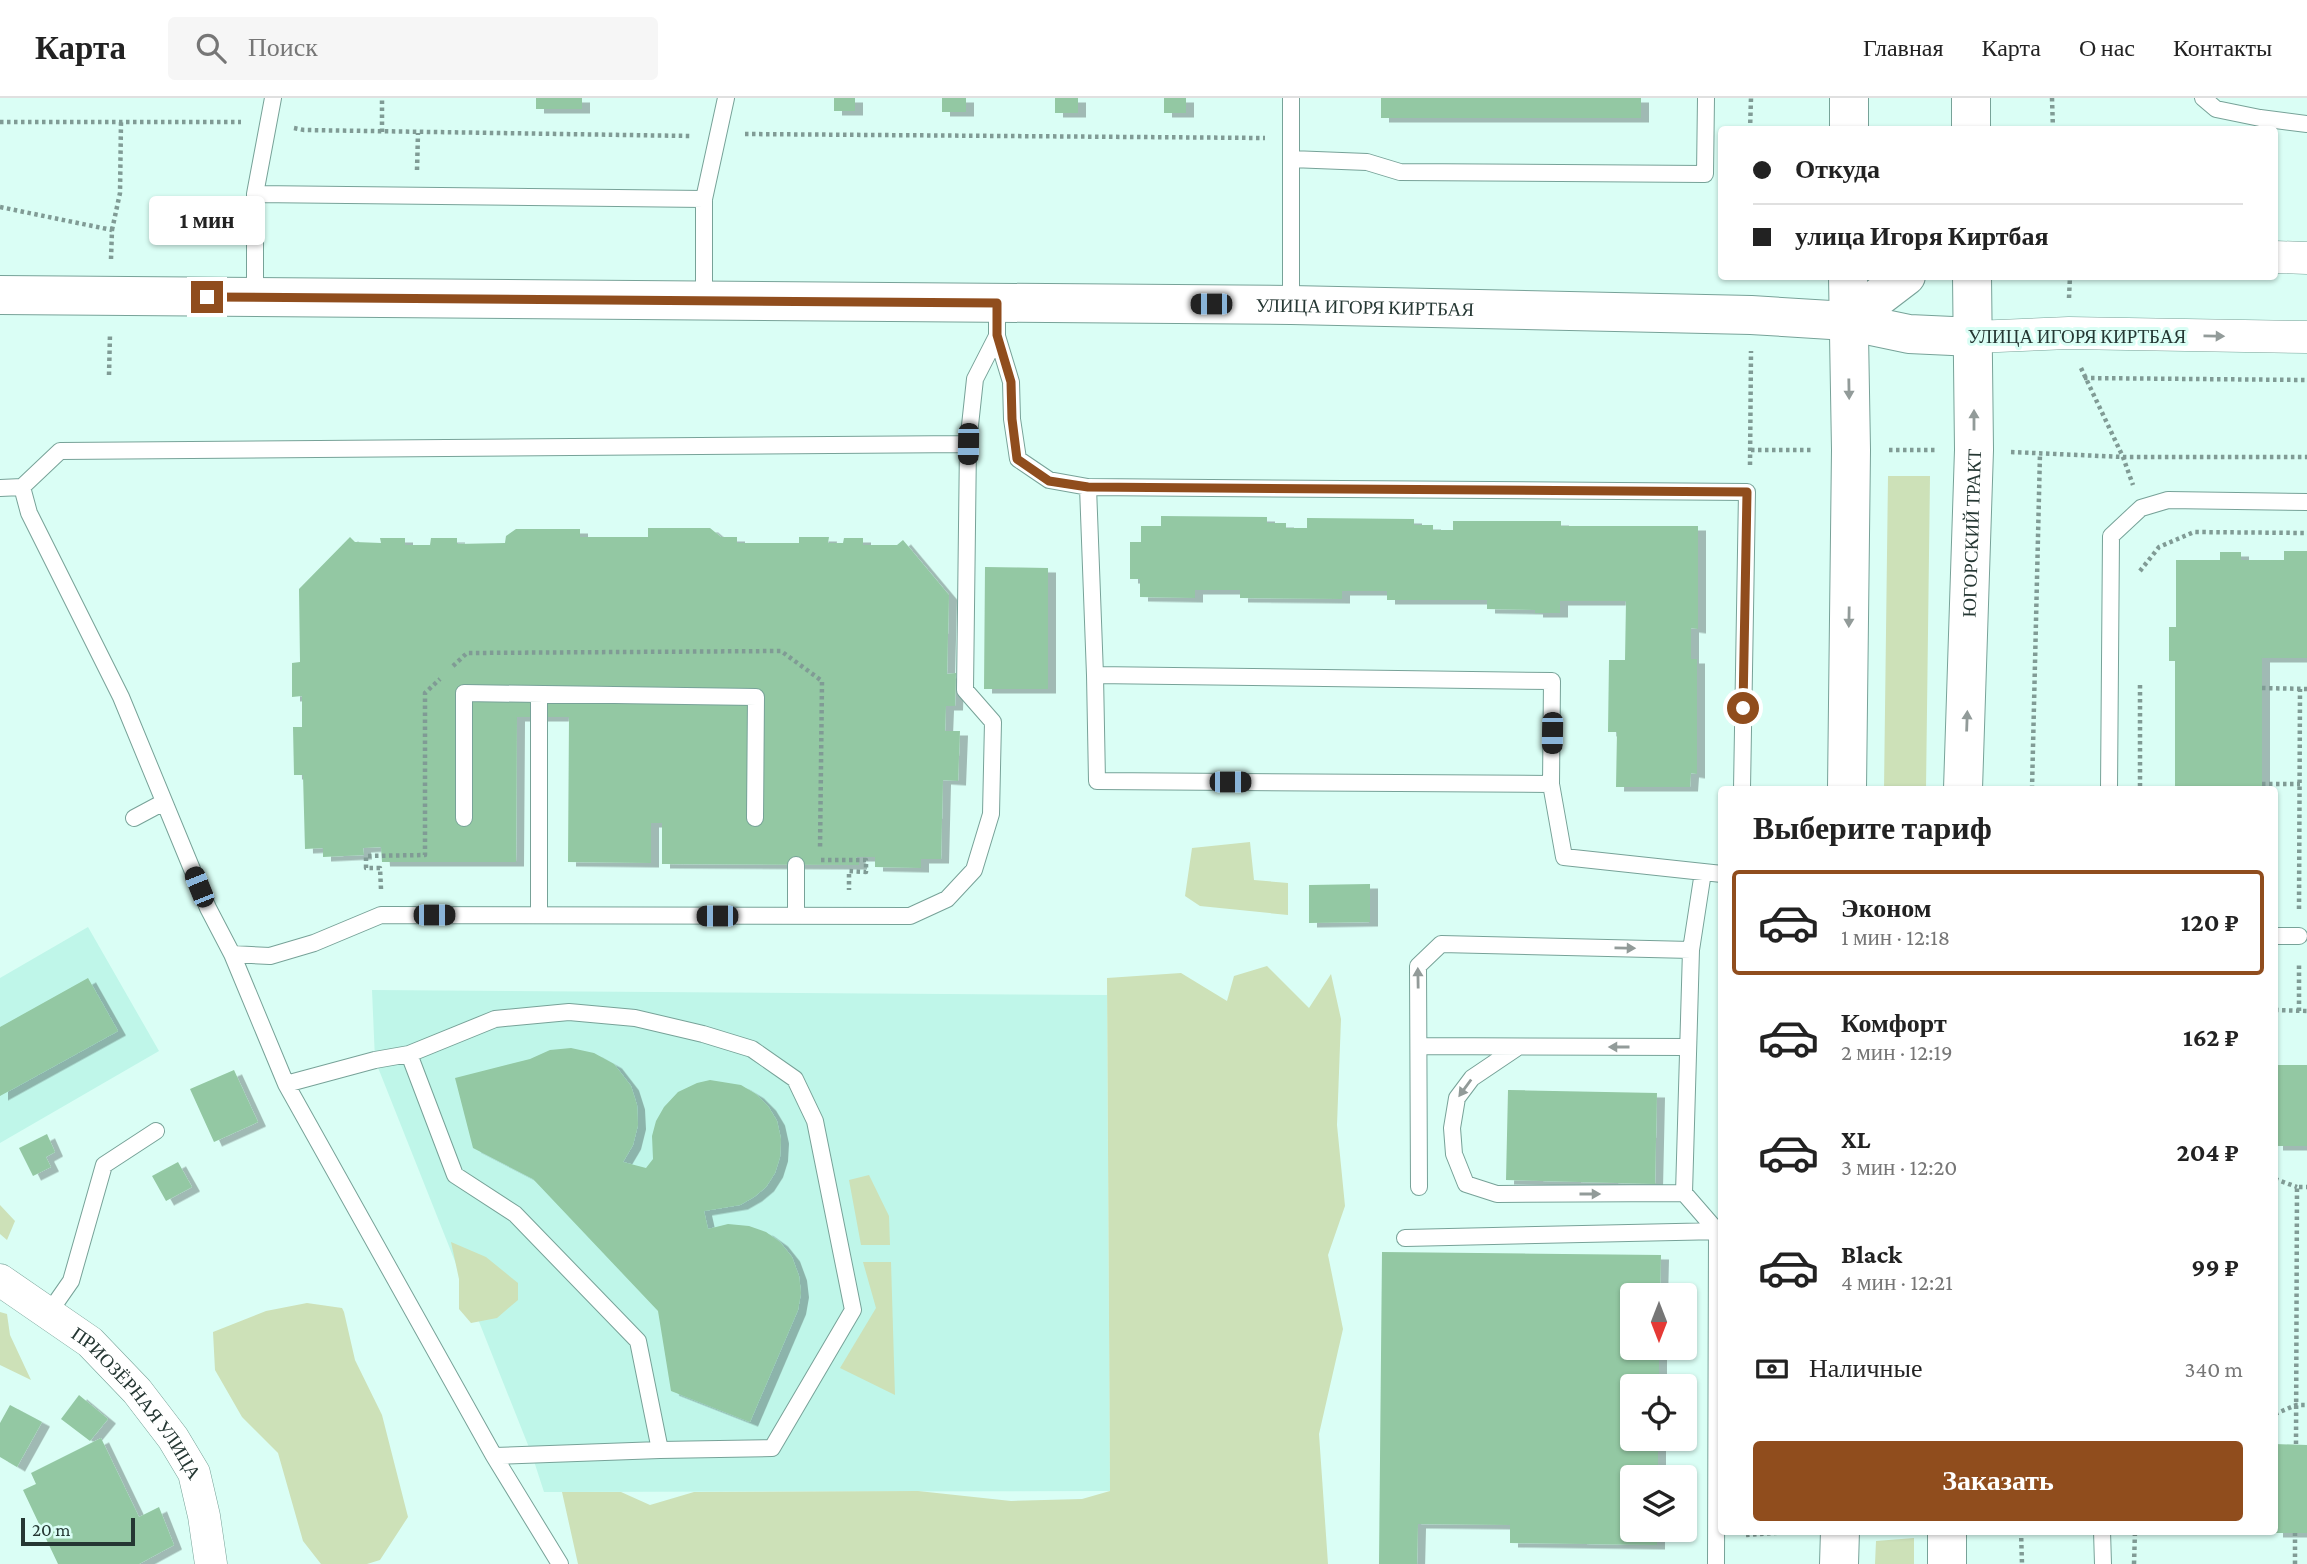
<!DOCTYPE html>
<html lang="ru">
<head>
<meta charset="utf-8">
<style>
  body { margin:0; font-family:"Crimson Pro",serif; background:#f6f6f6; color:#222; height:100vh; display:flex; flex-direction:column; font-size:26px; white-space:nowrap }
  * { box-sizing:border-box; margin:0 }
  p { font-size:23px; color:#767676 }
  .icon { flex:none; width:38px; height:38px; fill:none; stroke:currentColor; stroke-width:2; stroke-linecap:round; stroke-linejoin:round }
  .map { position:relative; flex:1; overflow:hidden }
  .details { position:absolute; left:1718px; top:688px; width:560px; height:749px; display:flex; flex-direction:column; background:#fff; border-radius:7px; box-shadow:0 2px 5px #0004 }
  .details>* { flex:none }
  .banner { position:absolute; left:1718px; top:28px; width:560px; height:154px; border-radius:7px; box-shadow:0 2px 5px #0004; display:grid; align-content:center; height:154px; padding:0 35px; background:#fff }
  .needle { width:46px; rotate:180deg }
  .fabs { position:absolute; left:1620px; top:1185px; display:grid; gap:14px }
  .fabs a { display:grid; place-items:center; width:77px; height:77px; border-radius:7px; background:#fff; box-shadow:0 2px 5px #0004; font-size:35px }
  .scale { position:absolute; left:21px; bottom:18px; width:114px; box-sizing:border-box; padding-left:7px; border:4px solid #253733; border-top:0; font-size:19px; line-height:24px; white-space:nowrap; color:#253733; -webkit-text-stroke:5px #dafef5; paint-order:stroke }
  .end { position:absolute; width:32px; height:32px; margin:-16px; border:9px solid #904d1d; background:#fff; box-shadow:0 0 0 4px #fff }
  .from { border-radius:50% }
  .bubble { position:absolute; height:49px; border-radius:7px; background:#fff; box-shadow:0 2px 5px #0004; font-size:23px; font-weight:700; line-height:49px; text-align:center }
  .car { position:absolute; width:21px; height:42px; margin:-21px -10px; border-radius:9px; box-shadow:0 0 5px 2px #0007; background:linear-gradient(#222 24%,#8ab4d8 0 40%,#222 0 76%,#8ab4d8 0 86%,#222 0) }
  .banner b { display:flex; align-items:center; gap:24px; height:66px; font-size:26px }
  .banner b+b { border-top:2px solid #e0e0e0 }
  .banner i { width:18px; height:18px; background:#222 }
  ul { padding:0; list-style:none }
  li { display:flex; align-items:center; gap:21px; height:105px; margin:0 14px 10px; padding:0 21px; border:4px solid transparent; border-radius:7px }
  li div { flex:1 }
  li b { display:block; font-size:26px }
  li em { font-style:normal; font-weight:700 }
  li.selected { border-color:#904d1d }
  li>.icon { width:63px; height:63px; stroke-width:1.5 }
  h2 { padding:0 35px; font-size:32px; line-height:84px }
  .pay { display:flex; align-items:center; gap:18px; height:77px; padding:0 35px; font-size:26px }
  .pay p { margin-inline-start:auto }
  .action { display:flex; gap:14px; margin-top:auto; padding:14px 35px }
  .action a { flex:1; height:80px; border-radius:7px; background:#904d1d; color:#fff; font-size:28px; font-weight:700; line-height:80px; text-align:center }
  header { display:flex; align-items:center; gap:42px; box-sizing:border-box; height:98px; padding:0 35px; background:#fff; border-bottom:2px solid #e0e0e0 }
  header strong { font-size:33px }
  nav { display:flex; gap:38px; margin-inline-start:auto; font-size:24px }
  .search { width:490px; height:63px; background:#f6f6f6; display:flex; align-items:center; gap:18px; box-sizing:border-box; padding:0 24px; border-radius:7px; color:#767676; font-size:26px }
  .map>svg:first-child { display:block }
</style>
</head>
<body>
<header>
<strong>Карта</strong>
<div class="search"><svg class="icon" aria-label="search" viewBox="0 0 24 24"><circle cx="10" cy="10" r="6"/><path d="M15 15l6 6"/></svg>Поиск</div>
<nav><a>Главная</a><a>Карта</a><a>О нас</a><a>Контакты</a></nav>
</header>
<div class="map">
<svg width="2307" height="1466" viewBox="0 0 2307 1466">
  <defs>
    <filter id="shadow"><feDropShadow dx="8" dy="4.5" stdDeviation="0" flood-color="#0004"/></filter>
  </defs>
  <rect width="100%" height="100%" fill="#dafef5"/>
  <path fill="#bff6e9" d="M88 829 159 953 0 1045V880Z
    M372 892 1107 897 1110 1393 544 1394 532 1357 375 962Z"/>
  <path fill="#cde1b8" d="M1888 378H1930L1926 691H1884Z
    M1250 744 1254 782 1288 785V817L1200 808 1185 798 1192 750Z
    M1267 868 1309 910 1331 876 1341 921 1337 1027 1345 1108 1328 1157 1343 1231 1319 1336 1328 1466H578L562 1394H621L650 1407 694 1394 918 1393 1011 1403 1082 1401 1110 1393 1107 880 1181 875 1227 903 1234 878Z
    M869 1077 889 1118 890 1147H861L849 1082Z
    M0 1107 15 1123 7 1142 0 1136Z
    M451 1144 486 1159 518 1185V1202L497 1220 471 1225 459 1211V1181Z
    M863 1164H891L895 1297 840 1270 876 1210Z
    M307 1205 342 1210 344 1214 355 1262 382 1317 408 1419 380 1462 367 1466H321L303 1443 278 1355 242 1319 215 1272 213 1234 266 1213Z
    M0 1214 7 1216 10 1237 31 1282 0 1267Z
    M1914 1440V1466H1875L1876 1443Z"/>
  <path fill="#93c8a3" filter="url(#shadow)" d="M536 0H582V11H536Z
    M834 0H855V13H834Z
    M942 0H966V14H942Z
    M1055 0H1078V15H1055Z
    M1164 0H1186V15H1164Z
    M1381 0H1641V20H1381Z
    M1161 418 1267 419V425H1286V430H1307V420L1414 421V427H1433V432H1453V423H1561V428H1698V531L1691 530V561H1697V676L1691 675 1690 689H1616L1617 634H1608L1609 562H1625L1626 503H1560V515H1535V512L1487 511V502H1387V493H1342V501L1240 500V492H1195V500L1140 499V481H1130V444H1141V428H1161Z
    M648 430H710L721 439H737V445H799V439H829L828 445H843L844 440H863V447H897L903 442 949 497 947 576 956 575 955 608H946L945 633H960L958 683 943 682 941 761H921V770L875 769V759H856L859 762V767L662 766V725H651V765L568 764 569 619H517L516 764H382L381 749 363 750 364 757 323 759V750L305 751 303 677H294L293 629H302V598L292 599V565L300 564 299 491 350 439 355 444 381 445 380 440H405V447H430L431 440H457V446L505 445 506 438 516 431H580V439H648Z
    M2284 453H2307V560H2262V691H2175V563H2169V529H2176V462H2220V454H2241V462H2284Z
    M985 469 1048 470V591H984Z
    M1370 786V824L1309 825V787Z
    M88 880 118 933 0 998V929Z
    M571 950 594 955 614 966 631 988 637 1007 638 1027 633 1047 623 1064 646 1070 653 1061 652 1038 656 1023 664 1009 678 994 697 985 710 982 741 987 756 996 768 1008 777 1023 781 1041 780 1059 775 1075 766 1089 754 1099 740 1107 704 1113 708 1131 728 1126 749 1128 766 1134 780 1144 792 1159 799 1178 801 1195 798 1212 750 1324 671 1293 658 1213 533 1081 473 1050 455 980 530 961 550 952Z
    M2275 967H2307V1048H2275Z
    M234 972 258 1024 214 1044 190 991Z
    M1508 992 1657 995 1655 1086 1506 1082Z
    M47 1036 55 1054 46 1059 51 1069 33 1078 19 1050Z
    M178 1064 192 1089 166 1103 152 1078Z
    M1382 1154 1661 1157 1660 1197H1633V1250H1659V1288H1633V1340H1658V1379H1633V1432H1657V1447L1510 1445V1427L1418 1426 1417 1466H1379Z
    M79 1297 108 1321 90 1343 61 1321Z
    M10 1307 42 1324 17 1369 0 1359V1325Z
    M101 1340 139 1419 159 1409 174 1447 139 1466H58L23 1392 36 1386 31 1375Z
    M2275 1346 2307 1347V1435H2275Z"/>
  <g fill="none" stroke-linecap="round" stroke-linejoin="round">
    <defs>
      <path id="lane" d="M1291 0V207
        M2203 0 2216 11 2260 20 2307 26
        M1291 61 1367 64 1400 74 1705 76 1706 0
        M255 96 704 101
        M255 199V96L273 0
        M704 202V101L726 0
        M997 205V238L1011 284 1012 321 1018 361 1049 382 1088 389 1747 394 1742 691
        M22 389 29 415 121 599 208 810 232 856 270 858 314 845 381 817 910 818 947 801 974 772 991 716 993 624 965 592 968 346 975 281 997 238
        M1088 389 1095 577 1097 683 1551 686
        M0 390 22 389 60 353 968 346
        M1095 577 1552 583 1551 686 1564 759 1722 776
        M539 596V817
        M2109 691 2111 438 2141 410 2168 402 2307 404
        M134 720 164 704
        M464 720V595L756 599 755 720
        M796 818V767
        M2275 838H2299
        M1691 852 1703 774
        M232 856 286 986 494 1358 560 1466
        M1420 948 1688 949
        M1518 949 1472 980 1457 1000 1452 1030 1454 1056 1466 1086 1497 1096 1684 1095
        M409 956 455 1077 515 1116 638 1243 660 1352
        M286 986 375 962 409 956 495 921 569 914 635 920 703 936 752 951 795 981 815 1023 853 1212 772 1350 660 1352 494 1358
        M1419 1089 1418 868 1441 846 1691 852 1684 1095 1717 1133 1716 1466
        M1405 1140 1722 1133
        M48 1216 71 1183 104 1067 156 1033
        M2102 1433 2103 1466"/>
      <g id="street">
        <path d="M2275 159 2307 160"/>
        <path d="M1974 239 2069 235 2307 239"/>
        <path id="s1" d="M0 1182 90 1244 137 1293 173 1340 194 1375 204 1418 211 1466"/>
      </g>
      <g id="secondary">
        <path id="s2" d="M0 197 1291 207 1751 217 1847 223 1909 236 1974 239"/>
        <path d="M1847 223 1906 178"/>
      </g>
      <g id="primary">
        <path d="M1849 32V0"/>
        <path d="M1971 32V0"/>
        <path d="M1847 691 1851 352 1848 178"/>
        <path id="s3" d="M1963 691 1974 352 1972 178"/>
        <path d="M1947 1433V1466"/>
        <path d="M1839 1466 1840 1433"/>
      </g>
    </defs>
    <use href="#lane" stroke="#77a298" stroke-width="18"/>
    <use href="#street" stroke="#77a298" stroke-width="33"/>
    <use href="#secondary" stroke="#77a298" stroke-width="40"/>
    <use href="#primary" stroke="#77a298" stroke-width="40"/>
    <path stroke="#809b95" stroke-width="4.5" stroke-dasharray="3.5 3.5" stroke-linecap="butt" d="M2052 0 2053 32
      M0 24H241
      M294 30 304 32 691 38
      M1750 32 1751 0
      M382 34V0
      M745 36 1265 40
      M417 72 418 35
      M0 109 112 132 111 161
      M112 132 120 95 121 24
      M2069 200 2070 178
      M2081 270 2123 359 2133 387
      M109 277 110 236
      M2084 280 2307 282
      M1751 352H1813
      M1889 352H1936
      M2011 354 2123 359H2307
      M1750 367 1751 253
      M2140 473 2159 449 2194 434 2307 435
      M453 568 467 555 781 553 822 583 820 751
      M2140 587V691
      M2262 590 2307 591
      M2262 686H2300
      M2032 691 2040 355
      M821 762H866V774L849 773V792
      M381 791 380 770H366V758L425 757V595L440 581
      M2299 811 2300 591
      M2275 912 2307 913
      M2299 913V865
      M2275 1081 2297 1089
      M2275 1316 2296 1307H2307
      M2296 1346 2297 1089H2307
      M2021 1433 2022 1466
      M1746 1437 1803 1433
      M2134 1466 2135 1433
      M2295 1466V1435"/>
    <use href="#lane" stroke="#fff" stroke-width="16"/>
    <use href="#street" stroke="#fff" stroke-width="32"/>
    <use href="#secondary" stroke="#fff" stroke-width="38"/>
    <use href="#primary" stroke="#fff" stroke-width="38"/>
  </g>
  <defs><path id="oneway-solid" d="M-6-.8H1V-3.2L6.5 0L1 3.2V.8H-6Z" transform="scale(1.75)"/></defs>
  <g fill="#929b99">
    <use href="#oneway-solid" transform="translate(2214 238) rotate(1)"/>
    <use href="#oneway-solid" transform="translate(1849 291) rotate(89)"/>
    <use href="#oneway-solid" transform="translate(1974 322) rotate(-90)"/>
    <use href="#oneway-solid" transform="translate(1849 519) rotate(91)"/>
    <use href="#oneway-solid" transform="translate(1967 623) rotate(-88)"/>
    <use href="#oneway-solid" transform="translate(1625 850) rotate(1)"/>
    <use href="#oneway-solid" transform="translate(1418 880) rotate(-91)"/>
    <use href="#oneway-solid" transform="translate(1619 949) rotate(180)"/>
    <use href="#oneway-solid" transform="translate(1465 990) rotate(126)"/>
    <use href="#oneway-solid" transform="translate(1590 1096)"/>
  </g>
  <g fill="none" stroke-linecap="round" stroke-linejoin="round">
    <path stroke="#904d1d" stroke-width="9" d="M207 199 997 205V237L1011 284 1012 321 1017 361 1049 383 1088 389 1747 394 1743 610"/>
  </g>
  <g text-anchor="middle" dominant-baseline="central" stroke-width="6" stroke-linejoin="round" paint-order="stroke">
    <g font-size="19" fill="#253733" stroke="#dafef5">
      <text stroke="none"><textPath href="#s2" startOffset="1365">УЛИЦА ИГОРЯ КИРТБАЯ</textPath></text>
      <text x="2077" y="238">УЛИЦА ИГОРЯ КИРТБАЯ</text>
      <text stroke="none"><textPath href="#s3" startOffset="256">ЮГОРСКИЙ ТРАКТ</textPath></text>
      <text stroke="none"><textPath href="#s1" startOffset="186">ПРИОЗЁРНАЯ УЛИЦА</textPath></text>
    </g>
  </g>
</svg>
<div class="fabs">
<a><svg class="needle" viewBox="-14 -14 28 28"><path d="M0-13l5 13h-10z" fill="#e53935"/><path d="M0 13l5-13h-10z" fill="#767676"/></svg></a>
<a><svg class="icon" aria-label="locate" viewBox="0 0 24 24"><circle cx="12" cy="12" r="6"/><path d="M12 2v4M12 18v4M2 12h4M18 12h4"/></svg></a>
<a><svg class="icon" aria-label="layers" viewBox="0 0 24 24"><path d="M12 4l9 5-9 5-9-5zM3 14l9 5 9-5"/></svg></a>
</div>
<div class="scale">20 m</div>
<i class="end from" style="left:1743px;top:610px"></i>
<i class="end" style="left:207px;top:199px"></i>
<div class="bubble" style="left:149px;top:98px;width:116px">1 мин</div>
<i class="car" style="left:1211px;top:206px;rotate:270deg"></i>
<i class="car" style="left:968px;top:346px;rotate:181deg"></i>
<i class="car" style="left:1552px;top:635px;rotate:181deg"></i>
<i class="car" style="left:1230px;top:684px;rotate:90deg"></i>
<i class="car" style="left:199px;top:789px;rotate:338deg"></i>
<i class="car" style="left:434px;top:817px;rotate:90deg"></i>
<i class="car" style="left:717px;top:818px;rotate:270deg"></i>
<div class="banner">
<b><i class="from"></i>Откуда</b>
<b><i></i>улица Игоря Киртбая</b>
</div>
<section class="details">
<h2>Выберите тариф</h2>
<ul>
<li class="selected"><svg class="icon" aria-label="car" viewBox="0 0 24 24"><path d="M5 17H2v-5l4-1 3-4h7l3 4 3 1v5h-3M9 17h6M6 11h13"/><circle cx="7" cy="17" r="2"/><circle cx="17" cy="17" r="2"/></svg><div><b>Эконом</b><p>1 мин · 12:18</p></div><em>120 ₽</em></li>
<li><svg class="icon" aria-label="car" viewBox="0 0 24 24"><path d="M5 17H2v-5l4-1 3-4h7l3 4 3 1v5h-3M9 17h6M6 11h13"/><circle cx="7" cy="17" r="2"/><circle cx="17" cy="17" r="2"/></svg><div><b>Комфорт</b><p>2 мин · 12:19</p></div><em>162 ₽</em></li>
<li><svg class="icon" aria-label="car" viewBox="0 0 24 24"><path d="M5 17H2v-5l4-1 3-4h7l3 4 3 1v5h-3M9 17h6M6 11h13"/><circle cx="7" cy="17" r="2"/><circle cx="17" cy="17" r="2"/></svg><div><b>XL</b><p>3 мин · 12:20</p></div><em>204 ₽</em></li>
<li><svg class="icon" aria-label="car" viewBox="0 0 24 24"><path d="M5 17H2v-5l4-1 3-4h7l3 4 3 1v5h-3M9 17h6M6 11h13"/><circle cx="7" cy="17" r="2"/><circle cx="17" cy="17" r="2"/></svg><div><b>Black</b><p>4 мин · 12:21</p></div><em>99 ₽</em></li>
</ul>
<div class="pay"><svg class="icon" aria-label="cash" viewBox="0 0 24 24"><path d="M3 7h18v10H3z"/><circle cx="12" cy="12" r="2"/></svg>Наличные<p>340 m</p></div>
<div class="action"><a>Заказать</a></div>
</section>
</div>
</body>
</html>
